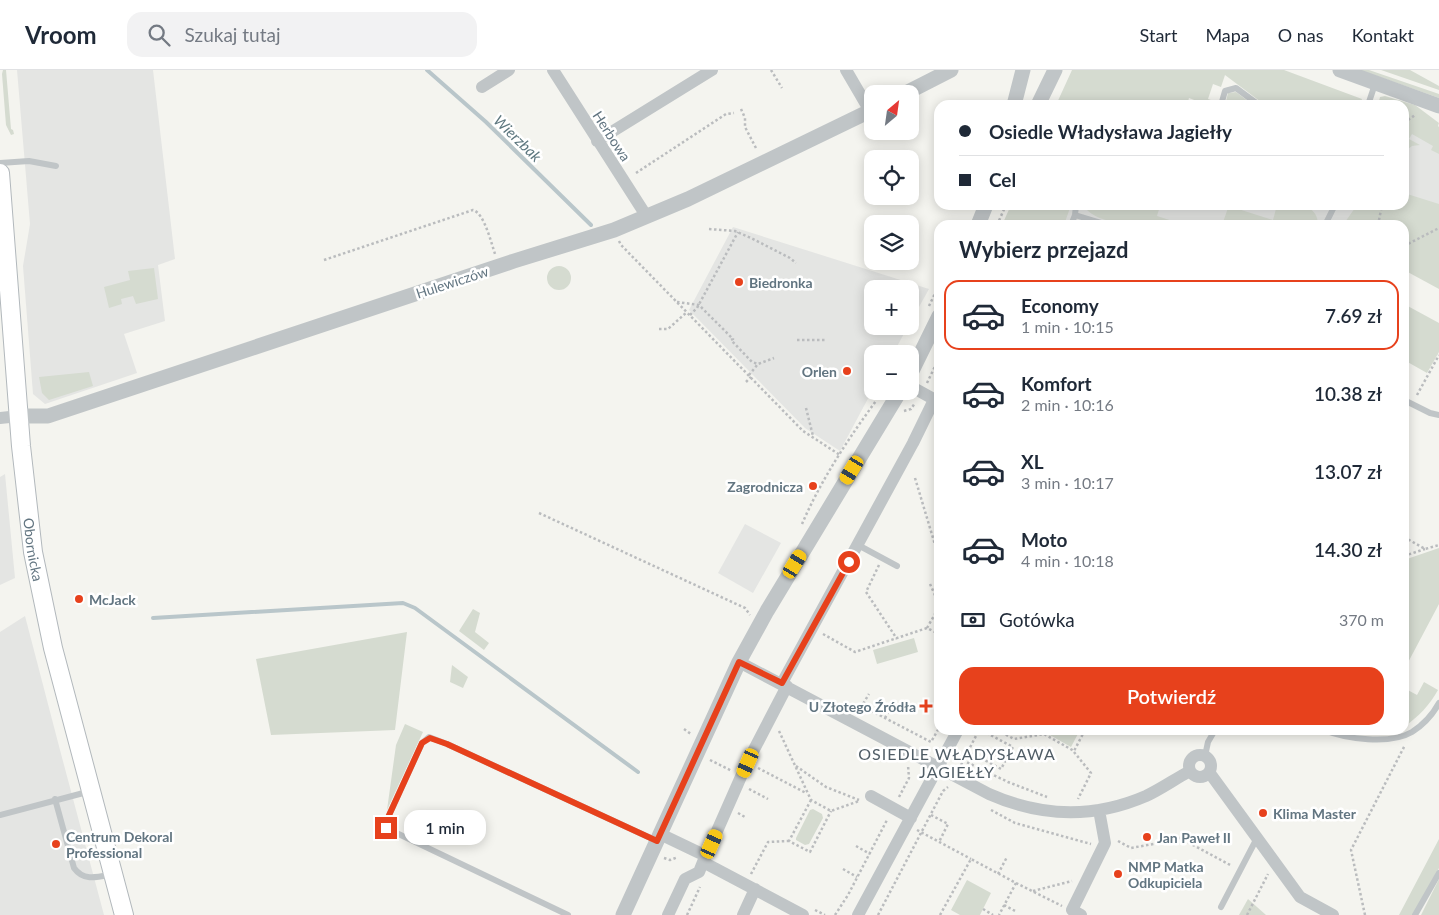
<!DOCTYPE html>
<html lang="pl">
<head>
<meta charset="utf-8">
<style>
  body { margin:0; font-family:Lato,sans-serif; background:#f2f2f3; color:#1f2937; height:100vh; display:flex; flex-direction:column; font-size:19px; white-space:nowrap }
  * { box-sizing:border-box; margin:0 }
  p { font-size:16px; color:#747a83 }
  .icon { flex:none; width:28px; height:28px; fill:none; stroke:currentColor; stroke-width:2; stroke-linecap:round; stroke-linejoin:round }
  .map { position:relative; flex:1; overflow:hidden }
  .side { position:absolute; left:934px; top:150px; width:475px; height:515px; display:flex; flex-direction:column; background:#fff; border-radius:15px; box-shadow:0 2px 12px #0003 }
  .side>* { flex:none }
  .guide { position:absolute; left:934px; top:30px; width:475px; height:110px; border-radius:15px; box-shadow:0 2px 12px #0003; display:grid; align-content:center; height:110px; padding:0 25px; background:#fff }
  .needle { width:32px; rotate:29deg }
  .controls { position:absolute; left:864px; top:15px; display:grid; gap:10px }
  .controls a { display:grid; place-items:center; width:55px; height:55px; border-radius:10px; background:#fff; box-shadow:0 2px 12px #0003; font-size:25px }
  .end { position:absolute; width:22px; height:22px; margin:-11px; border:6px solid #e7411c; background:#fff; box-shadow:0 0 0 2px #fff }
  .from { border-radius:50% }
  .bubble { position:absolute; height:35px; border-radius:15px; background:#fff; box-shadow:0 2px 12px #0003; font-size:16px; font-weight:600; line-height:35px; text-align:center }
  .car { position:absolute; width:15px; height:30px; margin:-15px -8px; border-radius:6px; box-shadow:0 0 4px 1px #0007; background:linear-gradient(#f5c518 24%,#345 0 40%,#f5c518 0 76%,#345 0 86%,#f5c518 0) }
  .guide b { display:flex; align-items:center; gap:18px; height:48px; font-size:19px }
  .guide b+b { border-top:1px solid #e0e1e3 }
  .guide i { width:12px; height:12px; background:#1f2937 }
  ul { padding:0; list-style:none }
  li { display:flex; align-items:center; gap:15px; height:70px; margin:0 10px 8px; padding:0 15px; border:2px solid transparent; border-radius:15px }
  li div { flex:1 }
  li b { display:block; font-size:19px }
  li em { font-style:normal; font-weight:600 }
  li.on { border-color:#e7411c }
  li>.icon { width:45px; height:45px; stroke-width:1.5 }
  h2 { padding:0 25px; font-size:22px; line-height:60px }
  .pay { display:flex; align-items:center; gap:12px; height:55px; padding:0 25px; font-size:19px }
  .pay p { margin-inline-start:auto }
  .action { display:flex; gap:10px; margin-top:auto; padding:10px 25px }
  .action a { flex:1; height:58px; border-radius:15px; background:#e7411c; color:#fff; font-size:20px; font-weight:600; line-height:58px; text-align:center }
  header { display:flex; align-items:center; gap:30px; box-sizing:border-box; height:70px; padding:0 25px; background:#fff; border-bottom:1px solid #e0e1e3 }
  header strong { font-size:24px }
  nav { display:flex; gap:28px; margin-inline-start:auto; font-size:18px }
  .search { width:350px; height:45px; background:#f2f2f3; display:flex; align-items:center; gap:12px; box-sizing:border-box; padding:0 18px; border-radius:15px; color:#747a83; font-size:19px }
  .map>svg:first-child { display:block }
</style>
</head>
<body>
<header>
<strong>Vroom</strong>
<div class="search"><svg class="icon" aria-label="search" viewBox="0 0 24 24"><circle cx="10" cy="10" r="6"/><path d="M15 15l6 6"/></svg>Szukaj tutaj</div>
<nav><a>Start</a><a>Mapa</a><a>O nas</a><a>Kontakt</a></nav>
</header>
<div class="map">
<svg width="1439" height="845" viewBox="0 0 1439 845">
  <rect width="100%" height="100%" fill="#f4f4ef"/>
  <path fill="#e4e5e3" d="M17 0H153L175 189 158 195 165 251 124 264 137 303 45 334 33 324 23 196 30 154Z
    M1404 57 1439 70V216L1404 155H1030L1040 135H1404Z
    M733 157 929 219 910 253V219H872V256H908L893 284H872V321L840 381 805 358 689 240Z
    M5 404 15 508 0 515V407Z
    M745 454 781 473 753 523 718 503Z
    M25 546 60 680 104 845H0V562Z"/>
  <path fill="#d5dbd0" d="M3 0H6L11 59 13 60 14 64 11 65 6 55 2 4Z
    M1072 0H1284L1362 29 1360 35H1265L1225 5 1221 17 1213 14 1208 29 1214 31 1213 35H1207L1189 28 1187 35H1056Z
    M1360 0H1369L1439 24V28Z
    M1381 0H1410L1439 16V20Z
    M1236 22 1252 34V35H1225L1228 23Z
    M1385 26 1415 35 1439 53 1438 56 1439 57V84L1431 80 1433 76 1412 64 1409 69 1420 75 1412 76 1404 82V35H1378L1380 27Z
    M1404 123 1439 134V219L1404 200V155H1343L1357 135H1404Z
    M1011 135H1071L1064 155H1002Z
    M1083 135H1158L1160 136 1157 146 1185 155C1159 155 1098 160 1083 135Z
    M1229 135H1235V138L1273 150 1277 135C1293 135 1318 132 1318 155H1222Z
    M547 208a12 12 0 1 1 24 0a12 12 0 1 1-24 0Z
    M154 198 158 229 136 234 133 226 121 229 122 234 109 238 104 217 130 210 128 201Z
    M1404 234 1439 253V282L1427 303 1404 290Z
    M89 302 93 316 49 330 42 323 39 307Z
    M1439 478V534L1404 600V490Z
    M473 539 480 543 475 562 489 573 484 580 459 561Z
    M407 562 395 660 271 665 256 589Z
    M914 568 918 582 877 594 873 580Z
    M452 595 468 607 463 618 450 612Z
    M1424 612 1438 620C1429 636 1419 646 1404 657V618L1417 625Z
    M405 654 423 662 387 740 396 675Z
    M1050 660H1080L1071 677 1048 664Z
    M813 739 822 744 823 748 809 774 805 775 796 770V768L810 740Z
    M1439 769V798L1414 845H1399Z
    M1439 809V845H1421Z
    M967 810 991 823 980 845H960L951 840Z
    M1248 829 1266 845H1239Z"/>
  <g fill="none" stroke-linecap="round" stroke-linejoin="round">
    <path stroke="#b9c6ca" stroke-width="4" d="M427 0 486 52 591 155
      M153 548 403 533 415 538 638 702"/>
    <defs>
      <g id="secondary">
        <path id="s1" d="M0 103 21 376 33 482 53 578 124 845"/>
      </g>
    </defs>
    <use href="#secondary" stroke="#b2b8bc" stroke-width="20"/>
    <path stroke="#babcbe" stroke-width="2.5" stroke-dasharray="2.5 2.5" stroke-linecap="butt" d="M771 0 782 18
      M741 39 745 48V57L757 80
      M1404 53 1415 45
      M636 103 726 44 734 43
      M997 155 1006 135
      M1378 155 1382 135
      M709 159 735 161 751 168 790 188 796 193
      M619 171 621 175 803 361 840 385
      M1404 176 1439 158
      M324 190 473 140C484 143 491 172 495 184
      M677 232 699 235 733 269 731 270 752 292 758 294 774 288
      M929 236 939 215
      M690 245 697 238 738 162
      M659 259H668L687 242
      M797 270H826
      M749 305 758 294
      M746 312 751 307
      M927 313 939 288
      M1417 325 1439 285
      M806 338 813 366
      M904 341 911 339 915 333
      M915 408 939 488
      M539 443 745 538 750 545
      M802 454C821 410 848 369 876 331
      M1404 467 1425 479 1439 475
      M1404 486 1425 479
      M879 495 866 522 897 569
      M930 514 939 534
      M927 558 939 537
      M823 564 855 582 927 558 939 564
      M862 636 931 672 939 658
      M858 642 869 624
      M885 648 894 631
      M684 659 691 664
      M997 660 1014 669 1044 664 1074 681 1085 660
      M779 661 811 730 831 741 859 731
      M968 681 1001 699 1013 677 981 660
      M1074 682 1091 703 1078 729
      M958 688 1008 712 1047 727
      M710 690 732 701
      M961 695 979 660
      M796 696 826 717 859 730
      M758 698 806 723
      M749 719 768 729
      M899 727 909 708 908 695
      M811 730 789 771 810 782 831 741
      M991 740 1015 753 1091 774
      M738 743 745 747
      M931 745 948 754 939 772
      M917 760 971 789
      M1118 771 1131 778 1159 773 1171 767 1180 768 1232 796
      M856 776 870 784
      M664 788 670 790 678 787
      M843 799 857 807
      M751 804 768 772 789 771
      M998 804 1007 787
      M1016 813 1062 836
      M1033 821 1072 811
      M1004 835 1017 842
      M983 839 993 845
      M815 840 825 845
      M687 845 700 817
      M835 845 848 825 887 750
      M878 845 943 721 948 717
      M940 845 971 789 1016 813 999 845
      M1247 845 1268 804
      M1365 845 1351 780 1405 675"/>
    <path stroke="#c0c5c7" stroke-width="6" d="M1221 35 1225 21 1236 18 1259 35
      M1368 35 1375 14
      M0 93 29 91 56 96
      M1075 145 1108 155
      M1071 155 1075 145 1076 135
      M1325 155 1335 135
      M1404 330 1430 343 1439 345
      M858 475 897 496
      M1324 660C1346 669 1390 675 1412 662 1423 655 1433 644 1439 633
      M1205 686 1208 672 1215 660
      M55 729 74 798C84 812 98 807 113 804
      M0 745 91 721
      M1221 837 1257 768
      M568 845 386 758 385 754 422 673 429 667 447 674 657 771
      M1415 845 1439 803"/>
    <path stroke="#c0c5c7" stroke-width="12" d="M553 0 647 147
      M846 0 870 41
      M482 17 509 0
      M597 71 712 0
      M910 316 939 332
      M0 348 19 346
      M739 592 989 724C1041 747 1093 749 1146 726 1161 719 1175 709 1190 701
      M782 613 913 373 934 330
      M1189 696a11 11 0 1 1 22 0a11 11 0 1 1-22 0Z
      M1209 702 1300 827 1333 845
      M871 726 911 748
      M660 764 706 786 703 792 803 845
      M706 786 747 693 787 616
      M668 845 685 809 699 802 703 792
      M743 845 755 819
      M858 845 958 660
      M1081 845 1072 840 1105 773 1099 740"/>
    <path stroke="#c0c5c7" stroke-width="15" d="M1340 0 1439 36
      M904 24 951 0
      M1014 35 1023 0
      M1038 35 1055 0
      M978 155 986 135
      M910 305 939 246
      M19 346H48L57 343 514 191 614 160 688 129 872 40
      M623 845 739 592 767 541 900 321"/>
    <use href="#secondary" stroke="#fff" stroke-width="18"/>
  </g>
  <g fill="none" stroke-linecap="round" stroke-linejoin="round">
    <path stroke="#e7411c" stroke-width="6" d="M386 758 385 754 422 673 430 668 447 674 657 771 739 592 782 613 849 492"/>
  </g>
  <g fill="#e7411c" stroke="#fff" stroke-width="2">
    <circle cx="739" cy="212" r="5"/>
    <circle cx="847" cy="301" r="5"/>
    <circle cx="813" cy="416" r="5"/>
    <circle cx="79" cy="529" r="5"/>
    <path d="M923.5 628.5h5v5h5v5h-5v5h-5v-5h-5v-5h5z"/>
    <circle cx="1263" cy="743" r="5"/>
    <circle cx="1147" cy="767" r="5"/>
    <circle cx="56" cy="774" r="5"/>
    <circle cx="1118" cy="804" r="5"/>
  </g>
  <g text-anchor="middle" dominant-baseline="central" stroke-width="5" stroke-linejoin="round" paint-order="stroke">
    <g font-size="14" fill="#627581" stroke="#fff">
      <text transform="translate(612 66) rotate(57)">Herbowa</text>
      <text transform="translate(452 212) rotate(-18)">Hulewiczów</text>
      <text stroke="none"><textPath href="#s1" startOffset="378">Obornicka</textPath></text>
    </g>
    <g font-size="14" font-weight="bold" fill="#627581" stroke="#fff" text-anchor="start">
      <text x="749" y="212">Biedronka</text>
      <text x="837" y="301" text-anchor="end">Orlen</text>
      <text x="803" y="416" text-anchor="end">Zagrodnicza</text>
      <text x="89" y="529">McJack</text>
      <text x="916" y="636" text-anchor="end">U Złotego Źródła</text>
      <text x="1273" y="743">Klima Master</text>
      <text x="66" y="766">Centrum Dekoral<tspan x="66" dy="16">Professional</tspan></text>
      <text x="1157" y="767">Jan Paweł II</text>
      <text x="1128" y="796">NMP Matka<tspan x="1128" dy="16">Odkupiciela</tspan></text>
    </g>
    <g font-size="15" font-style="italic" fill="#5d777f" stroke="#fff">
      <text transform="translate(518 68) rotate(44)">Wierzbak</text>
    </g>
    <g font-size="16" letter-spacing="1" fill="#505d66" stroke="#fff">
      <text x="957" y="683">OSIEDLE WŁADYSŁAWA<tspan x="957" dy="18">JAGIEŁŁY</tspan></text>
    </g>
  </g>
</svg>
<div class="controls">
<a><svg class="needle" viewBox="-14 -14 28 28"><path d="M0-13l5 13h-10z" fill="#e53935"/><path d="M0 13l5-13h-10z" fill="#747a83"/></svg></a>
<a><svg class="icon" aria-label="locate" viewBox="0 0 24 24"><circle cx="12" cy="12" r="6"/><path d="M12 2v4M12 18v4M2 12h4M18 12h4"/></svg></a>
<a><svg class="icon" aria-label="layers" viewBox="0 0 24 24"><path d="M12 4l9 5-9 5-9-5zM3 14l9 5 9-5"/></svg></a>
<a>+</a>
<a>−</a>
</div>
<i class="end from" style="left:849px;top:492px"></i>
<i class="end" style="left:386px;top:758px"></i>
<div class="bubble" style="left:404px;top:740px;width:82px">1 min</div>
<i class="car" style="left:852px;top:400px;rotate:211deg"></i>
<i class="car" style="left:795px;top:494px;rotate:31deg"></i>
<i class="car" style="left:748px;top:693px;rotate:204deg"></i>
<i class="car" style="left:712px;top:774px;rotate:24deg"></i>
<div class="guide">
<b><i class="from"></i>Osiedle Władysława Jagiełły</b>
<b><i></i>Cel</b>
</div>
<section class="side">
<h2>Wybierz przejazd</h2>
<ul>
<li class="on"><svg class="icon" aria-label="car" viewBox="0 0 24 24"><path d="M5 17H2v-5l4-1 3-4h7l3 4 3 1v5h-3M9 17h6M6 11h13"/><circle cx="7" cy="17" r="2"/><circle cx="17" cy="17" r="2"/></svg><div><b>Economy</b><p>1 min · 10:15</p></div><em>7.69 zł</em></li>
<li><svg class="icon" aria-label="car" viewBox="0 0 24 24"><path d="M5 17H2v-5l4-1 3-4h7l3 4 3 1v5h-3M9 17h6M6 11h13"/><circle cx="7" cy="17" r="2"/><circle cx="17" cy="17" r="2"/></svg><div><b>Komfort</b><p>2 min · 10:16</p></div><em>10.38 zł</em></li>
<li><svg class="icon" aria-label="car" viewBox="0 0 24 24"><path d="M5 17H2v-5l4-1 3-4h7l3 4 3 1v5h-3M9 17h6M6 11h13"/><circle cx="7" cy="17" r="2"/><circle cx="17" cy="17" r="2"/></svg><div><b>XL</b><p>3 min · 10:17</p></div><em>13.07 zł</em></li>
<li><svg class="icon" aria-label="car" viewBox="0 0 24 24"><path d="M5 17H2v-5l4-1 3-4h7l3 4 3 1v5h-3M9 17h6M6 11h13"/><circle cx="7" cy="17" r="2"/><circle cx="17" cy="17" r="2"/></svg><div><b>Moto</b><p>4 min · 10:18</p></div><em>14.30 zł</em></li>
</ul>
<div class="pay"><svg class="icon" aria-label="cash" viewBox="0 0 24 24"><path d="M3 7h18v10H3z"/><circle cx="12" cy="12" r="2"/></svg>Gotówka<p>370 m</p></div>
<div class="action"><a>Potwierdź</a></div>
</section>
</div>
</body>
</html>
